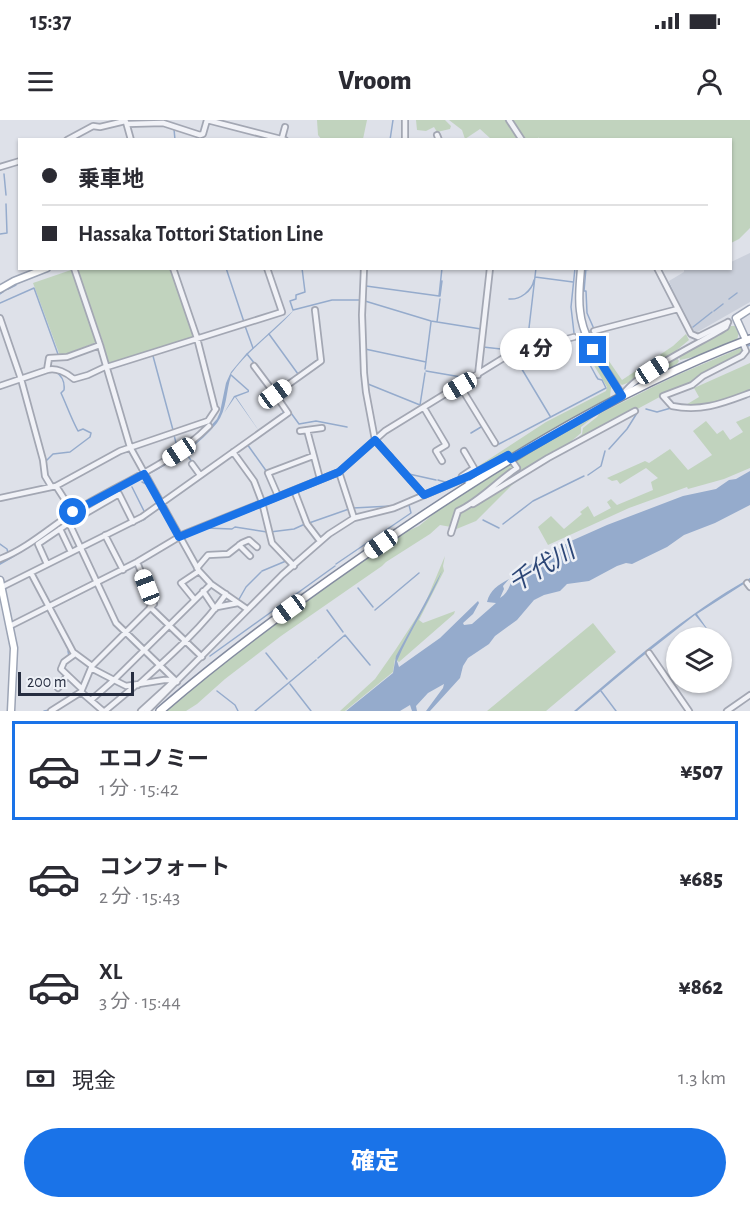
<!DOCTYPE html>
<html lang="ja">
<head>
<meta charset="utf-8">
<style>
  body { margin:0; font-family:"Alegreya Sans","Noto Sans JP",sans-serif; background:#f7f7f7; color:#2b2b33; height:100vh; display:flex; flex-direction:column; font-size:22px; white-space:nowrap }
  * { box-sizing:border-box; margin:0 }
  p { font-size:20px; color:#7c7c81 }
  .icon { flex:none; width:33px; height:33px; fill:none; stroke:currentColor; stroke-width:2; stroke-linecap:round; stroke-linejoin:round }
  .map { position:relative; height:591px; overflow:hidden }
  .panel { display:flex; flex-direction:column; background:#fff; flex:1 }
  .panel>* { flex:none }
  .banner { position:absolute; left:18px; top:18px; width:714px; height:132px; border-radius:0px; box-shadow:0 2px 4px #0004; display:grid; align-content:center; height:132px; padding:0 24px; background:#fff }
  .fabs { position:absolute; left:666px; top:507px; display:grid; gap:12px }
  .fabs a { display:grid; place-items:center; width:66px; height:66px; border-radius:50%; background:#fff; box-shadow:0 2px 4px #0004; font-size:30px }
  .scale { position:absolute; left:18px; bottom:15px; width:116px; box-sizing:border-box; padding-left:6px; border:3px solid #262d40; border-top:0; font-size:16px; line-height:21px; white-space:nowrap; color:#262d40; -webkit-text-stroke:4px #edf0f6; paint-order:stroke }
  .end { position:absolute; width:27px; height:27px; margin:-14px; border:8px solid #1a73e8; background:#fff; box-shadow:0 0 0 3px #fff }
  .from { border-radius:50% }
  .bubble { position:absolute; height:42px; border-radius:21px; background:#fff; box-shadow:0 2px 4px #0004; font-size:20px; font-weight:800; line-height:42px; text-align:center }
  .car { position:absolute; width:18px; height:36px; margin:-18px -9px; border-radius:8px; box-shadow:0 0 4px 2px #0007; background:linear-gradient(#fff 24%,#345 0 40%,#fff 0 76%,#345 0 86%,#fff 0) }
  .banner b { display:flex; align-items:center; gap:21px; height:57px; font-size:22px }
  .banner b+b { border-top:2px solid #e1e1e2 }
  .banner i { width:15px; height:15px; background:#2b2b33 }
  ul { padding:10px 0 0; list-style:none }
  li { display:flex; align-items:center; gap:18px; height:99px; margin:0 12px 9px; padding:0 12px; border:3px solid transparent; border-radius:0px }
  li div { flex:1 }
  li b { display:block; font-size:22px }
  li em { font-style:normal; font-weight:800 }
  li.current { border-color:#1a73e8 }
  li>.icon { width:54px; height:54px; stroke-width:1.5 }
  .pay { display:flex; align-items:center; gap:15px; height:66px; padding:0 24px; font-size:22px }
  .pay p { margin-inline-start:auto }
  .primary-button { display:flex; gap:12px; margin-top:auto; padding:12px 24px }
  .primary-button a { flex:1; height:69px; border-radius:36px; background:#1a73e8; color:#fff; font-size:24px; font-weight:800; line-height:69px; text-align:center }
  .status { display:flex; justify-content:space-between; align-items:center; height:42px; padding:0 30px; background:#fff; direction:ltr }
  .status svg { height:16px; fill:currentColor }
  header { display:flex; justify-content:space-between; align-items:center; height:78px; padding:0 24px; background:#fff; font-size:27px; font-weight:800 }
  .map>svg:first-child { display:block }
</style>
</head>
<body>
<div class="status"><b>15:37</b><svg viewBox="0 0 49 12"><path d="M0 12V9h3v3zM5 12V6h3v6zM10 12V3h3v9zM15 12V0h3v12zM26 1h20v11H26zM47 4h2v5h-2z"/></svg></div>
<header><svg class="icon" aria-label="menu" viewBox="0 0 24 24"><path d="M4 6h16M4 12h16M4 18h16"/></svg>Vroom<svg class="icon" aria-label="person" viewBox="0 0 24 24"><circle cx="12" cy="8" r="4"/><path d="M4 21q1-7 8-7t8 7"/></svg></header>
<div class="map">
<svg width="750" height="591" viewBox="0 0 750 591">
  <rect width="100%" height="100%" fill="#dee1e9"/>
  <path fill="#cbd0db" d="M750 133V182L694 214 685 199 669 161 684 152V149L730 148 731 142Z"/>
  <path fill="#c1d3be" d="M317 0H367L363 19 322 20 318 15Z
    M416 0H445L451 6 450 9 437 12 434 7 426 11 417 10Z
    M449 0H507L519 19H491L480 9 465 19 462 10Z
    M512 0H750V108L739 119 731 123 730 20H539V17L538 19H526Z
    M77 149H171L194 218 109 244 103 222Z
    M71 150 97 222 60 236 33 163Z
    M731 206H735L739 212 737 220 702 235 680 240 679 236Z
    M686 214 689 220C668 237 648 257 622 265L617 261 588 218 591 215 622 260 673 226Z
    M583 219 611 267 610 277 511 334 509 332 463 356 546 302 606 271 607 267 581 224 580 220Z
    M743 227 744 232 697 261 667 273 569 326 582 314 583 308 597 297 599 294 675 256Z
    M677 238 679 241 677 244 630 269 629 267Z
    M750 243V271L711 286H684L699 277 694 268Z
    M595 296 581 307V313L561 330 484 378 492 369 519 348 515 340Z
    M750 296V348L724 359 688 369 687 367 629 388 548 425 538 407 551 396 564 409 582 394 580 392 588 386 594 397 611 388 607 382 611 379 617 385 653 370 651 362 658 358 646 348 620 364 617 360 612 361 607 358 645 341 649 343 670 329 688 350 712 335 693 311 706 301 717 314 723 310 730 320 743 312 736 302Z
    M511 343 513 350 466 385 455 391 451 407 440 405 430 414 386 442 382 446 281 516 225 559 197 584 186 591H165C240 526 322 469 403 413L419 406 442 387Z
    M537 346 512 365 476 401 454 410 460 392 489 376Z
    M445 436 443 446 444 451 419 500 423 503 455 491 454 494 399 542 395 539 393 552 345 591H340L375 559 396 529 424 486Z
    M593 503 616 532 546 591H487Z"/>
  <path fill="#95abcc" d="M294 190C274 213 249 229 231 254L249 270V272L236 277 259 311 235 277 224 293 234 276 248 271 231 256C226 271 227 290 217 303 183 345 131 360 87 388 58 406 31 428 0 445V440L87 385 142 356 206 311 217 299 220 292 226 263 231 252 246 234Z
    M750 351V385L715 403 684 415 667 427 632 444 626 443 617 446 589 461 567 464 560 471 544 475 534 480 517 500 495 516 489 524 468 538 463 546 460 558 430 591H426L443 568 444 564 428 573 416 586 417 591H412L410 585 400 591H346L393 553 396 536 442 451C430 482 410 510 397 541L399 547 440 518 478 481 479 483 473 494 463 503 464 505 472 504 496 483 487 482C490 470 498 465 509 459L503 466 504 469 500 478C508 473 511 464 513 455L571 421 607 405 683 376 716 369 729 360 736 359Z
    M750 458V460L697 494 713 517 695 495 639 539 577 591H574C630 543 686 494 750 458Z"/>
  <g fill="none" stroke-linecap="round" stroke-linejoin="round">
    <path stroke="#95abcc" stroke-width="1.5" d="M174 9 175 20
      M390 20 393 0
      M4 54 6 75
      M0 114 7 113 6 84
      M226 148 244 202
      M302 148 305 172 296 175V179L290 181 293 190 332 180H360
      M586 148 584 171H586L587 193 594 209
      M585 150 596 148
      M535 157 573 162
      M669 164 678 184
      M366 166 439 176 442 148
      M8 169 16 165
      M0 174 3 172
      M440 176 442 161
      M509 179C520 180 532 171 534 160
      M729 179 737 173
      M365 181 431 201 481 209 479 227
      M0 183 34 168 59 237
      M680 188 690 206
      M714 191 723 184
      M437 202 440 179
      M245 206 253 228
      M693 207 712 192
      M574 213 571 187 575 148
      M269 214 298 254 317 240
      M551 221 573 215
      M527 225 536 148
      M748 226 750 225
      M483 227 511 230
      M365 229 426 242
      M510 231 544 223
      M247 234 255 244
      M153 236 173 310
      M514 236 550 296
      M492 242 501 237
      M425 249 431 202
      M426 251 467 258
      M289 261 299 254
      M368 264 420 285 425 253
      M463 268 478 257
      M646 289 657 292 671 288
      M289 295 291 293 299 304 316 301 347 307
      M482 298 499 324 606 268 602 260 598 259 596 256 576 219
      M374 302 377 315
      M260 310 284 292
      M471 313 481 307
      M174 315 178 331
      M379 320 393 335
      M247 324 267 352
      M609 329 627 309 637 293
      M186 333 192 342
      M395 338 409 354 436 360
      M45 342 53 334 70 332 90 317 91 313 83 309 78 311C71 298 67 286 61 273L64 270C65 262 62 256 56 252
      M41 343 42 354
      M588 355 601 346 605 331
      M438 360 445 362
      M142 362 146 364 151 372
      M132 367 144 391
      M477 385 512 362
      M353 388 391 386
      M483 400 499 408
      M309 403 349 389
      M503 404 533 381 584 356
      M127 407 145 399
      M205 408 232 409 235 407 267 412
      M270 412 294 409 305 404
      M0 424 7 429 8 433
      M336 444 411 393 409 385
      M125 451 130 448
      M262 451 286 441
      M104 461 119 454
      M358 468 373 487
      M88 469 95 466
      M238 481 246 467 261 452
      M61 483 85 471
      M327 490 343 512
      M375 490 419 453
      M50 494 67 527
      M266 533 287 559
      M210 536 335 446
      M318 538 345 515 370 545
      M62 541 69 536 68 531
      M68 560 79 570 78 572
      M290 564 311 591
      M217 571 235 585 238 591
      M601 571 616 591
      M44 591 49 590
      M255 591 316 540"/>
    <path stroke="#b9bdc7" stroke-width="4.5" stroke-dasharray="4.5 2" stroke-linecap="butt" d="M574 217 594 211"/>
    <defs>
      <path id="minor" d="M509 0 522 20
        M126 2 131 20
        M127 4 163 3 200 15 203 14 207 0 285 20
        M437 15 439 20
        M282 18 285 7
        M67 20 93 6 100 7 125 1
        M405 20V0
        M0 47 20 41
        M74 148 100 225 130 327 199 451 211 464 247 489
        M173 148 197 218 215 289
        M364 148 362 195 364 253 366 272 375 320 424 375
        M657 148 691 214 698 217 728 202
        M0 198 21 259 43 340 45 356 51 366
        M594 211 678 189
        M742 222 746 231 742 236 703 256 692 265 663 276 672 286C702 292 723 283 750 273
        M254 246 275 274
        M107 247 282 192 267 148
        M47 250C56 247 67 253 74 259L88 255 107 246
        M478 255 490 148
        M0 266 47 250 49 238 67 237 100 225
        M460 266 495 323
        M622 276C635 253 702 222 726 207L728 202
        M424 288 446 325 436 331 442 341
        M307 310 320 359
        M300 311 322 308
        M233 332 254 361 262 382 272 423 294 446
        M192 344 200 355
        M339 352 354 398
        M462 356 474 348 464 331
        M56 366 120 331 208 301 216 289
        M294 370 307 404 320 421
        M278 376 268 353 313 336
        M0 378 56 366 74 394
        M473 384 548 338 635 291
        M69 403 116 503 177 562
        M60 409 71 432
        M451 413 458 391C480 381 496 362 517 348L508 335 469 356
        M105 415 123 450
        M239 425 250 436
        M0 439C31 427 57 401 85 385 128 360 173 342 209 306
        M47 444 38 424 69 403 119 374 133 402
        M197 448 208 435 228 434 242 423 249 420 257 427
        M31 453 73 532 92 546 91 548 114 560 211 464
        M747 463 750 467
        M2 467 142 397 288 293 275 274 321 241 315 190
        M203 471 215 489
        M194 479 181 463 199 451
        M150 487 202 537
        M217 487 238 483
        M10 506 137 442 184 414 339 352 385 311 510 234 574 217
        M649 533 689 591
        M75 534 64 542 61 549 82 569
        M92 546 154 484 137 442
        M138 565C169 537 202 508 226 474
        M58 568 67 556
        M81 572 103 591
        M91 580 114 560 126 566 164 560H175
        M51 591 81 572 91 548
        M105 591 135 566
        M141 591 175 560
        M147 591 282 455 329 414 354 398 394 388 469 356 467 360 469 365
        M727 591 750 575"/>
      <path id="major" d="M581 148C580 163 578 177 580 191 583 223 607 249 622 276
        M0 169 14 161 47 148
        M746 220 736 198 750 189
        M0 460 14 528 11 591"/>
      <path id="highway" d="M160 591C223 536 290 487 359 439 481 354 610 272 750 219"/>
    </defs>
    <use href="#minor" stroke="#a3a7b3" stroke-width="8"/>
    <use href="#major" stroke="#9ca4b5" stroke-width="9"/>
    <use href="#highway" stroke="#848ca0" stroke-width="10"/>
    <use href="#minor" stroke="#f1f2f7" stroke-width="4.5"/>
    <use href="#major" stroke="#fff" stroke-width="6"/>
    <use href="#highway" stroke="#fff" stroke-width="7"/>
  </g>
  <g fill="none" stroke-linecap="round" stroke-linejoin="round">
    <path stroke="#1a73e8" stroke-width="8" d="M73 392 144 354 179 417 339 352 375 320 424 375 469 356 508 335 511 339 622 276 593 230"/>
  </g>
  <g text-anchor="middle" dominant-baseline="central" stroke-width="5" stroke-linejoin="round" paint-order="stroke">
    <g font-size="24" font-style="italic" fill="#2d4777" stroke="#edf0f6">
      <text transform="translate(542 448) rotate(-31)">千代川</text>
    </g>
  </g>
</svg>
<div class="fabs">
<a><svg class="icon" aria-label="layers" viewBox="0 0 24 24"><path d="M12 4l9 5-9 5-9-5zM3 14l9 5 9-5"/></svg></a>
</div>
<div class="scale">200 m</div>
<i class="end from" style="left:73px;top:392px"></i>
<i class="end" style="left:593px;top:230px"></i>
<div class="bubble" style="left:500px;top:208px;width:72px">4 分</div>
<i class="car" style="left:652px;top:250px;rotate:57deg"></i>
<i class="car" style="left:460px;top:266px;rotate:239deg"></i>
<i class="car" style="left:275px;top:274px;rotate:54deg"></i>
<i class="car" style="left:179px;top:332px;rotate:236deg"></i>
<i class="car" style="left:381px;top:424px;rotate:235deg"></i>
<i class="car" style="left:147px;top:467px;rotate:339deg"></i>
<i class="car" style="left:289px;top:489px;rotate:234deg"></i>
<div class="banner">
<b><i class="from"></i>乗車地</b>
<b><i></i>Hassaka Tottori Station Line</b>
</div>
</div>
<section class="panel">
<ul>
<li class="current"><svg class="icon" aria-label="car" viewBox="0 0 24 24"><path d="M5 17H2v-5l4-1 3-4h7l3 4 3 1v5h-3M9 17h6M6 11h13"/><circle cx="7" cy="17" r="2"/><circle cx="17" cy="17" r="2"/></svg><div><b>エコノミー</b><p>1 分 · 15:42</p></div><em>¥507</em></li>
<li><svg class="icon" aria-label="car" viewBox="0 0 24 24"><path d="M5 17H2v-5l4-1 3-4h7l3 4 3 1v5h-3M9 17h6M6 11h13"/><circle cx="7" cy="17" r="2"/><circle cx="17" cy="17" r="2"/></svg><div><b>コンフォート</b><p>2 分 · 15:43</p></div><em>¥685</em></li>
<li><svg class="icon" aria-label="car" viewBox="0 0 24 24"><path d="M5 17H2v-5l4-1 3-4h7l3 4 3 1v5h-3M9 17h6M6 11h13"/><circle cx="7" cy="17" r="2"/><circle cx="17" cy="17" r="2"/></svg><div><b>XL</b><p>3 分 · 15:44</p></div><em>¥862</em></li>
</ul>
<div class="pay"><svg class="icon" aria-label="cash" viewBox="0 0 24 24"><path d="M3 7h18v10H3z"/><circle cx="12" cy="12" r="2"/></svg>現金<p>1.3 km</p></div>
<div class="primary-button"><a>確定</a></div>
</section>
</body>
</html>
